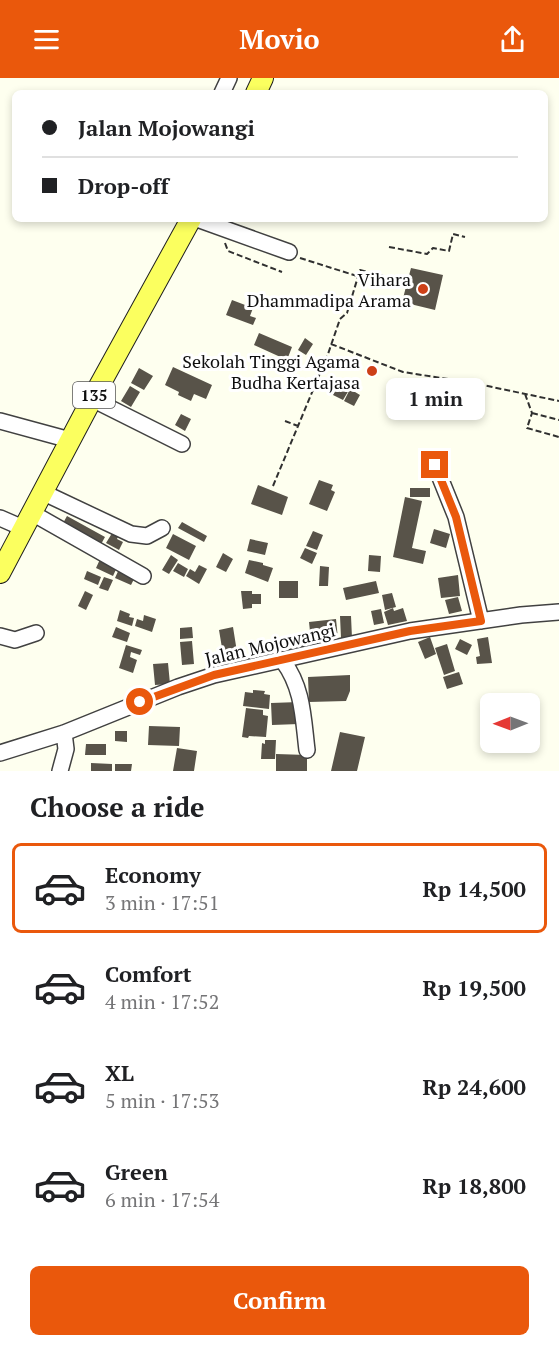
<!DOCTYPE html>
<html lang="en">
<head>
<meta charset="utf-8">
<style>
  body { margin:0; font-family:"PT Serif",serif; background:#f6f6f6; color:#202124; height:100vh; display:flex; flex-direction:column; font-size:22px; white-space:nowrap }
  * { box-sizing:border-box; margin:0 }
  p { font-size:20px; color:#757577 }
  .icon { flex:none; width:33px; height:33px; fill:none; stroke:currentColor; stroke-width:2; stroke-linecap:round; stroke-linejoin:round }
  .map { position:relative; height:693px; overflow:hidden }
  .details { display:flex; flex-direction:column; background:#fff; flex:1 }
  .details>* { flex:none }
  .banner { position:absolute; left:12px; top:12px; width:536px; height:132px; border-radius:9px; box-shadow:0 3px 9px #0003; display:grid; align-content:center; height:132px; padding:0 30px; background:#fff }
  .needle { width:39px; rotate:269deg }
  .buttons { position:absolute; left:480px; top:615px; display:grid; gap:12px }
  .buttons a { display:grid; place-items:center; width:60px; height:60px; border-radius:9px; background:#fff; box-shadow:0 3px 9px #0003; font-size:30px }
  .end { position:absolute; width:27px; height:27px; margin:-14px; border:8px solid #ea580c; background:#fff; box-shadow:0 0 0 3px #fff }
  .from { border-radius:50% }
  .bubble { position:absolute; height:42px; border-radius:9px; background:#fff; box-shadow:0 3px 9px #0003; font-size:20px; font-weight:600; line-height:42px; text-align:center }
  .banner b { display:flex; align-items:center; gap:21px; height:57px; font-size:22px }
  .banner b+b { border-top:2px solid #e0e0e0 }
  .banner i { width:15px; height:15px; background:#202124 }
  ul { padding:0; list-style:none }
  li { display:flex; align-items:center; gap:18px; height:90px; margin:0 12px 9px; padding:0 18px; border:3px solid transparent; border-radius:9px }
  li div { flex:1 }
  li b { display:block; font-size:22px }
  li em { font-style:normal; font-weight:600 }
  li.on { border-color:#ea580c }
  li>.icon { width:54px; height:54px; stroke-width:1.5 }
  h2 { padding:0 30px; font-size:27px; line-height:72px }
  .button { display:flex; gap:12px; margin-top:auto; padding:12px 30px }
  .button a { flex:1; height:69px; border-radius:9px; background:#ea580c; color:#fff; font-size:24px; font-weight:600; line-height:69px; text-align:center }
  header { display:flex; justify-content:space-between; align-items:center; height:78px; padding:0 30px; background:#ea580c; color:#fff; font-size:27px; font-weight:600 }
  .map>svg:first-child { display:block }
</style>
</head>
<body>
<header><svg class="icon" aria-label="menu" viewBox="0 0 24 24"><path d="M4 6h16M4 12h16M4 18h16"/></svg>Movio<svg class="icon" aria-label="share" viewBox="0 0 24 24"><path d="M12 15V3M7 8l5-5 5 5M5 13v7h14v-7"/></svg></header>
<div class="map">
<svg width="559" height="693" viewBox="0 0 559 693">
  <rect width="100%" height="100%" fill="#feffef"/>
  <path fill="#585349" d="M411 190 443 197 435 232 402 224Z
    M232 222 253 230 250 238 256 240 253 247 226 237Z
    M259 255 292 269 287 282 254 267Z
    M305 260 313 266 306 277 298 272Z
    M173 289 212 307 206 321 194 316 191 323 178 317 179 314 165 307Z
    M139 290 153 298 144 312 131 305Z
    M339 306 349 312 343 322 333 317Z
    M130 308 140 314 131 329 121 323Z
    M350 311 360 317 354 328 344 323Z
    M181 336 191 341 185 353 175 347Z
    M319 402 333 407 331 412 335 414 327 433 309 426Z
    M258 407 288 419 282 437 251 426Z
    M410 410H430V419H410Z
    M405 419 422 423 412 470 426 473 423 486 393 479Z
    M67 438 105 459 100 468 62 447Z
    M182 444 207 458 204 464 178 450Z
    M434 451 450 456 446 470 430 465Z
    M114 452 120 454 117 461 123 464 119 472 106 465Z
    M313 453 323 457 317 472 306 468Z
    M173 456 196 468 189 482 166 470Z
    M250 461 268 465 265 477 247 473Z
    M305 470 317 475 312 486 300 480Z
    M223 475 233 481 226 494 216 489Z
    M102 477 119 485 113 498 96 490Z
    M171 477 178 482 169 496 162 492Z
    M369 477 381 478 380 494 368 493Z
    M249 482 263 485V487L273 490 268 504 245 495Z
    M178 485 188 491 184 499 173 493Z
    M199 487 207 491 199 506 186 498 190 491 195 494Z
    M320 488 329 489 328 508H319Z
    M120 489 136 497 131 507 115 500Z
    M87 493 101 499 98 507 84 501Z
    M458 497 460 518 441 520 438 500Z
    M104 499 113 502 108 513 99 510Z
    M279 503H298V520H279Z
    M376 503 379 515 346 522 343 510Z
    M85 513 93 517 86 532 78 528Z
    M241 513H252V516H261V526H252V530L243 531Z
    M392 515 396 529 385 532 382 517Z
    M458 519 462 533 449 536 445 522Z
    M393 530 394 533 403 530 407 543 388 547 384 534Z
    M381 531 384 545 374 547 371 533Z
    M120 532 130 536 129 539 134 540 132 548 117 543Z
    M144 537 156 541 152 554 135 548 137 541 143 543Z
    M340 538H351L352 560H341Z
    M336 541 338 561 311 563 309 544Z
    M116 549 130 555 127 564 112 559Z
    M192 549 193 560 180 561V550Z
    M233 549 237 574H235L236 581 229 582 228 575 223 576 219 552Z
    M309 556 310 574 301 575 300 557Z
    M430 559 436 576 425 581 418 564Z
    M488 559 492 585 477 586 476 579 480 578 477 561Z
    M460 561 472 567 467 577 455 571Z
    M192 563 194 586 182 587 180 564Z
    M447 566 455 593 444 597 435 570Z
    M126 567 142 572 140 577 131 574 130 579 137 582 133 595 119 590Z
    M272 567V576L258 577V568Z
    M168 585 170 606 155 607 153 586Z
    M459 594 463 606 447 611 443 599Z
    M350 597V613L346 623 309 624 308 599Z
    M253 612 265 613 264 616 270 617 269 631 243 628 245 614 253 615Z
    M299 624V646L272 647 271 625Z
    M246 630 263 632V637L268 638 266 659 249 658 248 660 242 659Z
    M149 648 180 649 179 668 148 667Z
    M115 653H127V664L115 663Z
    M340 654 365 659 357 693H331Z
    M265 662H276L275 681H261L262 665 265 666Z
    M86 666H106V677H85Z
    M177 670 197 673 194 693H173Z
    M276 676 307 677V693H276Z
    M91 685 112 686V693H91Z
    M115 686H132L131 693H115Z"/>
  <g fill="none" stroke-linecap="round" stroke-linejoin="round">
    <defs>
      <path id="minor" d="M222 15 229 0
        M197 141 289 174
        M92 321 182 366
        M0 343 70 362
        M435 387 456 439 481 543
        M42 414 131 456 147 458 162 450
        M32 435 143 498
        M0 440 23 450
        M0 558 15 562 36 555
        M283 583C303 610 303 639 307 672
        M0 675 64 655 178 609 214 597 410 553 521 537 559 534
        M60 693 66 671 64 655"/>
      <path id="major" d="M256 15 263 0
        M0 495 92 321 191 141"/>
    </defs>
    <use href="#minor" stroke="#414141" stroke-width="18"/>
    <use href="#major" stroke="#1f1f1f" stroke-width="22"/>
    <path stroke="#303030" stroke-width="2" stroke-dasharray="6 3" stroke-linecap="butt" d="M225 165 228 173 282 194
      M389 169 427 176 433 170 449 173 453 156 465 159
      M300 180 357 198
      M331 266 403 294 473 305 559 323
      M525 316 532 335 527 350 559 359
      M532 335 559 342
      M285 343 298 348
      M273 408 328 276 340 241 347 235 360 192 404 203"/>
    <use href="#minor" stroke="#fff" stroke-width="15"/>
    <use href="#major" stroke="#fbff5f" stroke-width="20"/>
  </g>
  <g fill="none" stroke-linecap="round" stroke-linejoin="round">
    <path stroke="#ea580c" stroke-width="8" d="M140 624 214 597 410 553 481 543 456 439 435 387"/>
  </g>
  <g fill="#cd4018" stroke="#fff" stroke-width="2">
    <circle cx="423" cy="211" r="6"/>
    <circle cx="372" cy="293" r="6"/>
  </g>
  <g text-anchor="middle" dominant-baseline="central" stroke-width="6" stroke-linejoin="round" paint-order="stroke">
    <rect fill="#fff" stroke="#565656" stroke-width="1.5" x="73" y="304" width="42" height="26" rx="4.5"/>
    <g font-size="16" font-weight="bold" fill="#0e0e0e">
      <text x="94" y="317">135</text>
    </g>
    <g font-size="18" fill="#0e0e0e" stroke="#fff" text-anchor="end">
      <text x="411" y="201">Vihara<tspan x="411" dy="21">Dhammadipa Arama</tspan></text>
      <text x="360" y="283">Sekolah Tinggi Agama<tspan x="360" dy="21">Budha Kertajasa</tspan></text>
    </g>
    <g font-size="18" fill="#0e0e0e" stroke="#fff">
      <text transform="translate(270 566) rotate(-13)">Jalan Mojowangi</text>
    </g>
  </g>
</svg>
<div class="buttons">
<a><svg class="needle" viewBox="-14 -14 28 28"><path d="M0-13l5 13h-10z" fill="#e53935"/><path d="M0 13l5-13h-10z" fill="#757577"/></svg></a>
</div>
<i class="end from" style="left:140px;top:624px"></i>
<i class="end" style="left:435px;top:387px"></i>
<div class="bubble" style="left:386px;top:300px;width:99px">1 min</div>
<div class="banner">
<b><i class="from"></i>Jalan Mojowangi</b>
<b><i></i>Drop-off</b>
</div>
</div>
<section class="details">
<h2>Choose a ride</h2>
<ul>
<li class="on"><svg class="icon" aria-label="car" viewBox="0 0 24 24"><path d="M5 17H2v-5l4-1 3-4h7l3 4 3 1v5h-3M9 17h6M6 11h13"/><circle cx="7" cy="17" r="2"/><circle cx="17" cy="17" r="2"/></svg><div><b>Economy</b><p>3 min · 17:51</p></div><em>Rp 14,500</em></li>
<li><svg class="icon" aria-label="car" viewBox="0 0 24 24"><path d="M5 17H2v-5l4-1 3-4h7l3 4 3 1v5h-3M9 17h6M6 11h13"/><circle cx="7" cy="17" r="2"/><circle cx="17" cy="17" r="2"/></svg><div><b>Comfort</b><p>4 min · 17:52</p></div><em>Rp 19,500</em></li>
<li><svg class="icon" aria-label="car" viewBox="0 0 24 24"><path d="M5 17H2v-5l4-1 3-4h7l3 4 3 1v5h-3M9 17h6M6 11h13"/><circle cx="7" cy="17" r="2"/><circle cx="17" cy="17" r="2"/></svg><div><b>XL</b><p>5 min · 17:53</p></div><em>Rp 24,600</em></li>
<li><svg class="icon" aria-label="car" viewBox="0 0 24 24"><path d="M5 17H2v-5l4-1 3-4h7l3 4 3 1v5h-3M9 17h6M6 11h13"/><circle cx="7" cy="17" r="2"/><circle cx="17" cy="17" r="2"/></svg><div><b>Green</b><p>6 min · 17:54</p></div><em>Rp 18,800</em></li>
</ul>
<div class="button"><a>Confirm</a></div>
</section>
</body>
</html>
